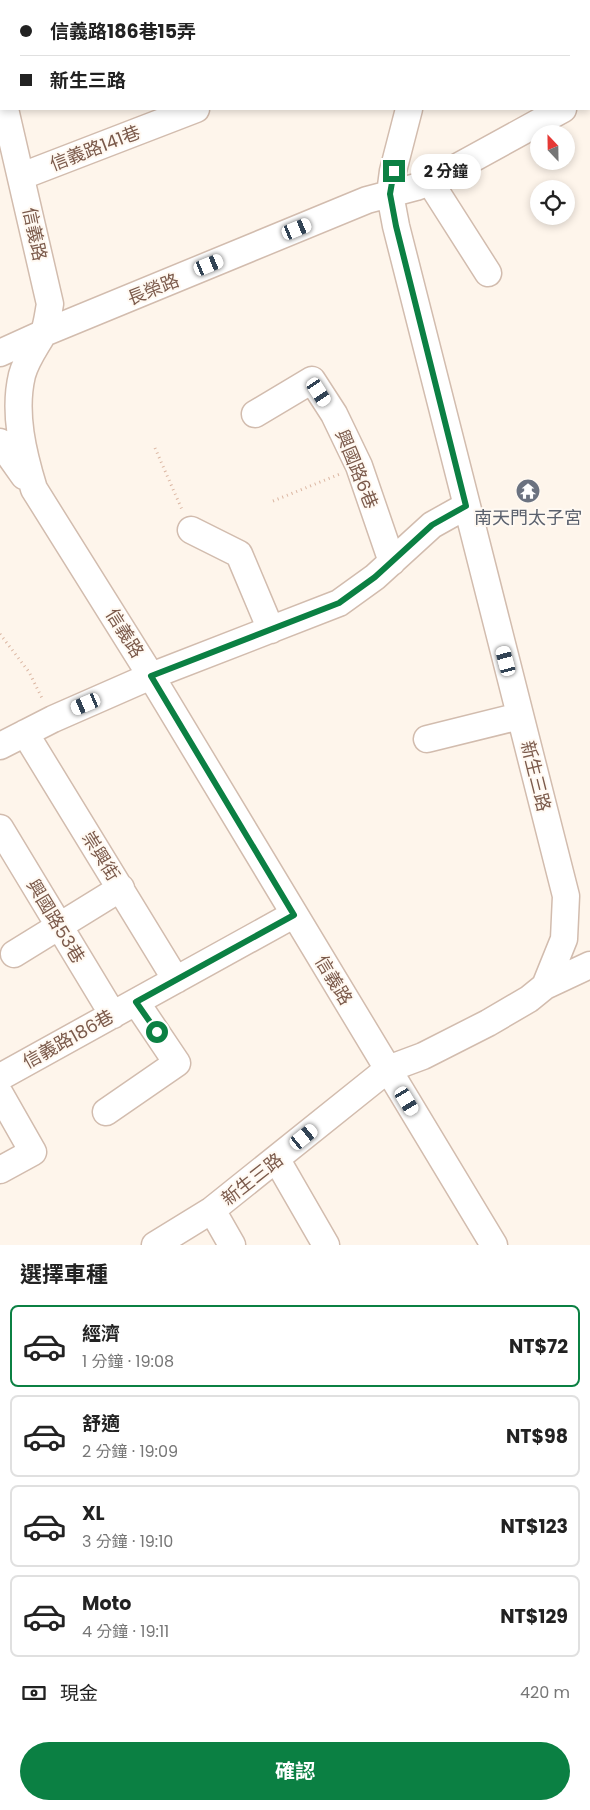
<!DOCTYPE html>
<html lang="zh-TW">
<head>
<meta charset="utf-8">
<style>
  body { margin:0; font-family:Poppins,"Noto Sans TC",sans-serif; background:#f6f6f6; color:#222; height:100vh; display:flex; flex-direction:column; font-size:19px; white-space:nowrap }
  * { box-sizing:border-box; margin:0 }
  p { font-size:16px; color:#767676 }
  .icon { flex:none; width:28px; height:28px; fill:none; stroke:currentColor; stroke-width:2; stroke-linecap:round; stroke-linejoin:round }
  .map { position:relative; height:1245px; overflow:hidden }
  .side { display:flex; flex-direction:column; background:#fff; flex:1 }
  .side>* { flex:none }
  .top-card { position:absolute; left:0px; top:0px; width:590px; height:110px; box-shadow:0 2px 8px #0003; display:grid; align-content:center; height:110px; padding:0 20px; background:#fff }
  .needle { width:32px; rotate:338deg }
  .controls { position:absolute; left:530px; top:125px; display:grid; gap:10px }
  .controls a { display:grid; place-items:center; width:45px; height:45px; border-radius:50%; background:#fff; box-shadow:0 2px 8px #0003; font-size:25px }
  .end { position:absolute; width:22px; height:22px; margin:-11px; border:6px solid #0b8043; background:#fff; box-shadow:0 0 0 2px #fff }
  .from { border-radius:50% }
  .bubble { position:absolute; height:35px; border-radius:18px; background:#fff; box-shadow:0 2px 8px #0003; font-size:16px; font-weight:700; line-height:35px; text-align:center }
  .car { position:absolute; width:15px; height:30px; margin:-15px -8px; border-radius:6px; box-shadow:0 0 4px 1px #0007; background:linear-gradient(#fff 24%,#345 0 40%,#fff 0 76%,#345 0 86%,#fff 0) }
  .top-card b { display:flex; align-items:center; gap:18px; height:48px; font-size:19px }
  .top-card b+b { border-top:1px solid #e0e0e0 }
  .top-card i { width:12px; height:12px; background:#222 }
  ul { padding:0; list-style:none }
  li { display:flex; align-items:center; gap:15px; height:82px; margin:0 10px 8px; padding:0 10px; border:2px solid #e0e0e0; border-radius:8px }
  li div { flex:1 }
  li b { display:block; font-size:19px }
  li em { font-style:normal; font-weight:700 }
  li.on { border-color:#0b8043 }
  li>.icon { width:45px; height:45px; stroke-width:1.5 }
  h2 { padding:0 20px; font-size:22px; line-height:60px }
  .pay { display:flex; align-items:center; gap:12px; height:55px; padding:0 20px; font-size:19px }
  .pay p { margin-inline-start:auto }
  .cta { display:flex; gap:10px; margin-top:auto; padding:10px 20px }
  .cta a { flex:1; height:58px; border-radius:30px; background:#0b8043; color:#fff; font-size:20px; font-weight:700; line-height:58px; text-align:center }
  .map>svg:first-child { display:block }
</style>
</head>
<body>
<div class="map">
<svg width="590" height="1245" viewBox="0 0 590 1245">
  <rect width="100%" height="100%" fill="#fef5eb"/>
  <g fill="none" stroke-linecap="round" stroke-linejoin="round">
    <defs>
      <path id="minor" d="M229 1 230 0
        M436 1V0
        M589 94H590
        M5 109 50 304C48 314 47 326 43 334 35 348 26 360 22 375 13 413 23 453 34 489L151 676 494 1245
        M22 176 196 109
        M430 182 488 273
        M0 353 44 333 367 200 416 187 430 182 563 109
        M255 414 312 380 334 414 359 466 392 562
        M0 442 24 476
        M191 530 239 554 271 630
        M25 733 176 980
        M427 739 520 716
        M0 746 53 719 151 676 339 603 375 577 432 525 466 506
        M0 828 113 1015
        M14 954 121 888
        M545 986 590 965
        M0 1077 293 915
        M0 1094 33 1152 0 1170
        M106 1112 177 1063 136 1002
        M277 1160 326 1245
        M212 1210 232 1245
        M155 1245 212 1210 388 1069 423 1056 488 1023 529 999 545 986 564 939 566 896 396 226 390 194 393 171 409 109"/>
    </defs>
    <use href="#minor" stroke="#d2bcae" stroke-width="29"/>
    <path stroke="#dbb6a2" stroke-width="3" stroke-dasharray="1 4" stroke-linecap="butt" d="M155 448 183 512
      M273 501 340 474
      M0 634 29 672 43 700"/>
    <use href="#minor" stroke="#fff" stroke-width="26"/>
  </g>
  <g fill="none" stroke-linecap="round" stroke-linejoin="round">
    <path stroke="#0b8043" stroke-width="6" d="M157 1032 136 1002 294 915 151 676 339 603 375 577 432 525 466 506 396 226 390 194 394 171"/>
  </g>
  <defs>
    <symbol id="temple-disc" viewBox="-11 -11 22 22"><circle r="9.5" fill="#6b7280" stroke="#fff9f2"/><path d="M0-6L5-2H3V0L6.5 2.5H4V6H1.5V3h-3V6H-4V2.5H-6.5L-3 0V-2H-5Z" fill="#fff"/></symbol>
  </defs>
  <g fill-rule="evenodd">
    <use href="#temple-disc" x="514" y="477" width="28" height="28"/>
  </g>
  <g text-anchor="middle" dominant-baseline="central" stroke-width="4" stroke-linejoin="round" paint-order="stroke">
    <g font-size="18" fill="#7b5a4b" stroke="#fff9f2">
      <text transform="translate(95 148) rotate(-21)">信義路141巷</text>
      <text transform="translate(35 234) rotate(78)">信義路</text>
      <text transform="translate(153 289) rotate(-22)">長榮路</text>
      <text transform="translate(357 469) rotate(68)">興國路6巷</text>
      <text transform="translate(125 633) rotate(58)">信義路</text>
      <text transform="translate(536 776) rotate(76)">新生三路</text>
      <text transform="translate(101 856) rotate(58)">崇興街</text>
      <text transform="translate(56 921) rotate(59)">興國路53巷</text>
      <text transform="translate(334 980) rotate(59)">信義路</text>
      <text transform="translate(68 1039) rotate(-29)">信義路186巷</text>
      <text transform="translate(252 1179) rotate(-38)">新生三路</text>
    </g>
    <g font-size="18" fill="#5b616d" stroke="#fff9f2">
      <text x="528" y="517">南天門太子宮</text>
    </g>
  </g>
</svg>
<div class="controls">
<a><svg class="needle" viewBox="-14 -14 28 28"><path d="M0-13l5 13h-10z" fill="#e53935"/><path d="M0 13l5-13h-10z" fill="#767676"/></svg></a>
<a><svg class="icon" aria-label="locate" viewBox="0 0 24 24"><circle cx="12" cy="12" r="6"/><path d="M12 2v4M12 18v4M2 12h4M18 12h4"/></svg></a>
</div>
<i class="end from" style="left:157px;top:1032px"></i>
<i class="end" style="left:394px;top:171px"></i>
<div class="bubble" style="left:411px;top:154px;width:70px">2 分鐘</div>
<i class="car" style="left:297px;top:229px;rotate:68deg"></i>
<i class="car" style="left:209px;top:265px;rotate:68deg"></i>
<i class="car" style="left:319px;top:392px;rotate:147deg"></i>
<i class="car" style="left:506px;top:661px;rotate:345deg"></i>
<i class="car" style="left:86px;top:704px;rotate:247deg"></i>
<i class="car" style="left:407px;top:1101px;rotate:149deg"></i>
<i class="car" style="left:304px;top:1137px;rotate:51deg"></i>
<div class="top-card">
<b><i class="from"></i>信義路186巷15弄</b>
<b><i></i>新生三路</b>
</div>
</div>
<section class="side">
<h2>選擇車種</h2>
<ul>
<li class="on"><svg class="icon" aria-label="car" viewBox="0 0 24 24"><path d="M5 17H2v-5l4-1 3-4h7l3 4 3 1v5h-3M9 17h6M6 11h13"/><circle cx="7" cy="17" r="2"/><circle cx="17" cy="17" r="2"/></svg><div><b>經濟</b><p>1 分鐘 · 19:08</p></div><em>NT$72</em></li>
<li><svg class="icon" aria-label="car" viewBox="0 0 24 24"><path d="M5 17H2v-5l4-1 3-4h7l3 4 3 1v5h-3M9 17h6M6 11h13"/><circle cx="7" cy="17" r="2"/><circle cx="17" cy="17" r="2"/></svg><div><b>舒適</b><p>2 分鐘 · 19:09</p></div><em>NT$98</em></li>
<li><svg class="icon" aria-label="car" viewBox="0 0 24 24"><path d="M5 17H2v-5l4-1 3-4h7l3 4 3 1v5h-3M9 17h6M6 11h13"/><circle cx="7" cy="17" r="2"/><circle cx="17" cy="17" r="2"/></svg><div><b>XL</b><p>3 分鐘 · 19:10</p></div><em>NT$123</em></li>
<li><svg class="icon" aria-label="car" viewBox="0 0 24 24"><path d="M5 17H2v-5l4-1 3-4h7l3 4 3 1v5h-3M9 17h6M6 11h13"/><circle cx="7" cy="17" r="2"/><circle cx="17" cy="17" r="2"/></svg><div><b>Moto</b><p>4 分鐘 · 19:11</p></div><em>NT$129</em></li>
</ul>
<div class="pay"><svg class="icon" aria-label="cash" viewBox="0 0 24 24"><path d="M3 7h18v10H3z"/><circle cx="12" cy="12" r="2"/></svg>現金<p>420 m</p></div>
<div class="cta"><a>確認</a></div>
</section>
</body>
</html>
